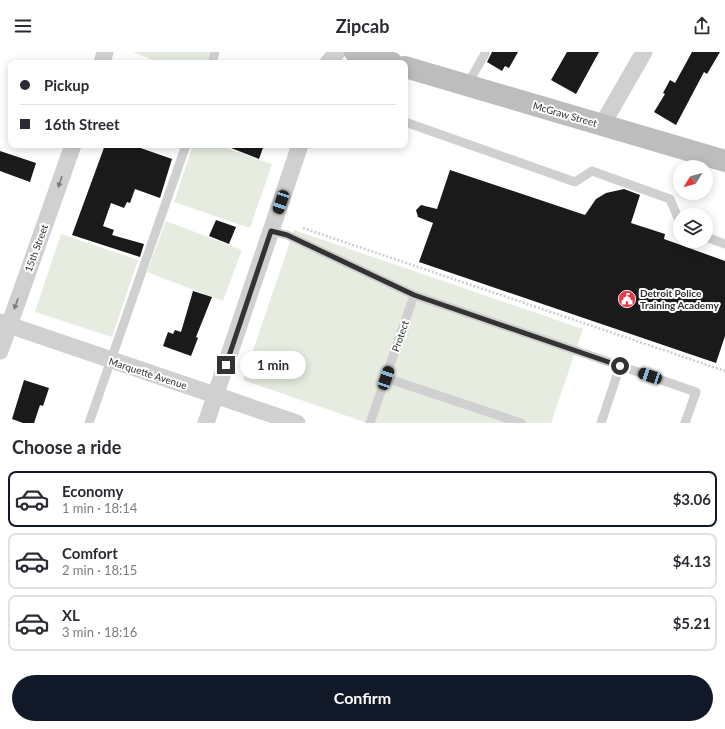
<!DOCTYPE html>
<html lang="en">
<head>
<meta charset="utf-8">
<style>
  body { margin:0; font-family:Lato,sans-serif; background:#f7f7f7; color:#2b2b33; height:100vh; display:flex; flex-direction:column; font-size:15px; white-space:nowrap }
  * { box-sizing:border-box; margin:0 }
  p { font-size:13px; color:#7c7c81 }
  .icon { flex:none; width:22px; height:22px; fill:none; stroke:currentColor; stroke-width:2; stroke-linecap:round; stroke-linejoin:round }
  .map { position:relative; height:371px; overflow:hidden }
  .panel { display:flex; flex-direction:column; background:#fff; flex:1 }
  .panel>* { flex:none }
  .top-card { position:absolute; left:8px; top:8px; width:400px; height:88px; border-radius:8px; box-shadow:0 2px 10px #0003; display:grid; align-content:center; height:88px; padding:0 12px; background:#fff }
  .needle { width:26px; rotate:233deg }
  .fabs { position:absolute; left:673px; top:108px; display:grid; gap:8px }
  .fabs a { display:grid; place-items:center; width:40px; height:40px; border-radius:50%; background:#fff; box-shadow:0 2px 10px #0003; font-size:20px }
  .end { position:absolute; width:18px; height:18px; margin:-9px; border:5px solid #333; background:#fff; box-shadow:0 0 0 2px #fff }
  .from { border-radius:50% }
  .bubble { position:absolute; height:28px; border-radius:14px; background:#fff; box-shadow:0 2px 10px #0003; font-size:13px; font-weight:700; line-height:28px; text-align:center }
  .car { position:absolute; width:12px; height:24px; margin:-12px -6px; border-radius:5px; box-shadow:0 0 3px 1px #0007; background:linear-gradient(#222 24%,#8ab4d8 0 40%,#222 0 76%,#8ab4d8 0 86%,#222 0) }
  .top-card b { display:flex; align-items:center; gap:14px; height:38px; font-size:15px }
  .top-card b+b { border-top:1px solid #e1e1e2 }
  .top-card i { width:10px; height:10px; background:#2b2b33 }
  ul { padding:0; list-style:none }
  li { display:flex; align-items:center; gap:12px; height:56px; margin:0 8px 6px; padding:0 4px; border:2px solid #e1e1e2; border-radius:8px }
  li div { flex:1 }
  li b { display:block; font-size:15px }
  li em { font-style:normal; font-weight:700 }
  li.selected { border-color:#111827 }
  li>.icon { width:36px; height:36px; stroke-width:1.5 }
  h2 { padding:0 12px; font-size:18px; line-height:48px }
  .button { display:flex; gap:8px; margin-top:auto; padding:8px 12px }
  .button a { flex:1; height:46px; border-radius:24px; background:#111827; color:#fff; font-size:16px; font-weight:700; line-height:46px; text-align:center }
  header { display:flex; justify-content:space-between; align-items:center; height:52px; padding:0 12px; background:#fff; font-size:18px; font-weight:700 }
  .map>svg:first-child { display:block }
</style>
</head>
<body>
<header><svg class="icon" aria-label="menu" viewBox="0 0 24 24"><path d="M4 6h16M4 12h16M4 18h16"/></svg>Zipcab<svg class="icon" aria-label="share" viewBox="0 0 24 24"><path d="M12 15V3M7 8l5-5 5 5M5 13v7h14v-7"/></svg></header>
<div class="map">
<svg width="725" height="371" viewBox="0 0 725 371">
  <rect width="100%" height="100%" fill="#fff"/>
  <path fill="#e6ecdf" d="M132 0H210L207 11H162Z
    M193 93H217L272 112 250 176 174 150Z
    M166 169 242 198 223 249 147 220Z
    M294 178 583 277 551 371H367L243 328Z
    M61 182 138 208 112 285 35 260Z"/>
  <path fill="#1a1a1a" d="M492 0H518L509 16 505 14 502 19 487 10Z
    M567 0H599L576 42 551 28Z
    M692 0H720L707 22 704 20 676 73 654 60 665 42 663 41 670 28 675 31Z
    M105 93H132L172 107 160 146 135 137 130 151 127 150 124 156 111 151 103 174 114 178 112 183 144 192 140 205 72 183Z
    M226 93H264L259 107 226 94Z
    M0 99 36 111 30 130 0 119Z
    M450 118 585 163 596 147 606 141 624 137 640 143 631 171 665 182 664 187 725 209V284L716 311 419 210 433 171 418 165 416 158 421 153 437 157Z
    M216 168 236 175 229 192 209 184Z
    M193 239 212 245 196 285 198 286 191 304 163 294 168 280 173 282 175 278 181 280Z
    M24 328 49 336 43 354 40 353 34 371H23L12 367Z"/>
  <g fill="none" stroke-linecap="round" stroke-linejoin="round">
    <path stroke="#cdcdcd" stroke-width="2.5" stroke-dasharray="2 2" stroke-linecap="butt" d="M303 176 725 319"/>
    <path stroke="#d0d0d0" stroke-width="9" d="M212 11 215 0
      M467 33 486 0
      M405 70 575 130 592 119 670 147 680 171
      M271 179 287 183 414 243 696 340 685 371
      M706 185 725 192
      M386 326 521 371
      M89 371 186 93
      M370 371 414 243
      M601 371 620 314"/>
    <path stroke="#d0d0d0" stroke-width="17" d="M102 11 105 0
      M328 11 337 0
      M602 73 644 0
      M0 270 297 371
      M0 299 73 93
      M206 371 300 93"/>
    <path stroke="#bdbdbd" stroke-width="22" d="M355 0 392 11
      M405 15 725 109"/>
  </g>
  <defs><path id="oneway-solid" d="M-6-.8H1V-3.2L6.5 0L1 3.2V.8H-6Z"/></defs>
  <g fill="#7a7a7a">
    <use href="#oneway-solid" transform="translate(60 130) rotate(109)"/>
    <use href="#oneway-solid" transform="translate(16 252) rotate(110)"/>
  </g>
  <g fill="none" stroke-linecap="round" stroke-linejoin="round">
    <path stroke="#333" stroke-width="5" d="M226 313 271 179 287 183 414 243 620 314"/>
  </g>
  <defs>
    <symbol id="civic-disc" viewBox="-11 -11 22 22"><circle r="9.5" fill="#e63946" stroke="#fff"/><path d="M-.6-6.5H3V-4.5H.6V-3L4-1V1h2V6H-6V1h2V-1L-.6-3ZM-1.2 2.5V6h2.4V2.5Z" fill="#fff"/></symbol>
  </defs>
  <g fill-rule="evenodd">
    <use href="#civic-disc" x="617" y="237" width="20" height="20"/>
  </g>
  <g text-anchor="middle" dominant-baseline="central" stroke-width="4" stroke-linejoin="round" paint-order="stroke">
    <g font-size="10" fill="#333" stroke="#fff">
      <text transform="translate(565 62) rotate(16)">McGraw Street</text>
      <text transform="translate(36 196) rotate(-70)">15th Street</text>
      <text transform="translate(400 284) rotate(-71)">Protect</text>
      <text transform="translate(148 321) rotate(18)">Marquette Avenue</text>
    </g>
    <g font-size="10" font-weight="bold" fill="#333" stroke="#fff" text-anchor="start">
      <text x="640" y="241">Detroit Police<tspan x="640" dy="12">Training Academy</tspan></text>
    </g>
  </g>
</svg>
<div class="fabs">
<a><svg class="needle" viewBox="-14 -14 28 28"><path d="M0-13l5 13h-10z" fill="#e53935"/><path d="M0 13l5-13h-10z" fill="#7c7c81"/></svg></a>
<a><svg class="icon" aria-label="layers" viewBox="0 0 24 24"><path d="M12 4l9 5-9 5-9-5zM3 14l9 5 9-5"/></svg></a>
</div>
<i class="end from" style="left:620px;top:314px"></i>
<i class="end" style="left:226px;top:313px"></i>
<div class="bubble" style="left:240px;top:299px;width:66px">1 min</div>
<i class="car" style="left:281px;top:150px;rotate:199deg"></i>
<i class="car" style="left:650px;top:324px;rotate:289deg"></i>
<i class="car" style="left:386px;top:326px;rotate:19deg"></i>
<div class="top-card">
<b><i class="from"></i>Pickup</b>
<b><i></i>16th Street</b>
</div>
</div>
<section class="panel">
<h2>Choose a ride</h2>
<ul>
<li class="selected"><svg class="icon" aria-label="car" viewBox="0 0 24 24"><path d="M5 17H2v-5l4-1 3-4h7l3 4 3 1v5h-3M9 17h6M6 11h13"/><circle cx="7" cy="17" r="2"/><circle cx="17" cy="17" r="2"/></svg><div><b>Economy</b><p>1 min · 18:14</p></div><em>$3.06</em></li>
<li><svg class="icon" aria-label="car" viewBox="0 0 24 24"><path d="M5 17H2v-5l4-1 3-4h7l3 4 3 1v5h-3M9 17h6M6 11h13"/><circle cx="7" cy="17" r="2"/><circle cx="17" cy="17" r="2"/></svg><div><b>Comfort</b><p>2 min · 18:15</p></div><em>$4.13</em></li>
<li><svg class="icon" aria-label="car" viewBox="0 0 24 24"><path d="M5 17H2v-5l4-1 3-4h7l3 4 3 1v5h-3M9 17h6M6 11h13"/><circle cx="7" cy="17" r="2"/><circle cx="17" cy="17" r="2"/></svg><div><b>XL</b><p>3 min · 18:16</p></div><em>$5.21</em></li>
</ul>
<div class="button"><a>Confirm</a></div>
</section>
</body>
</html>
